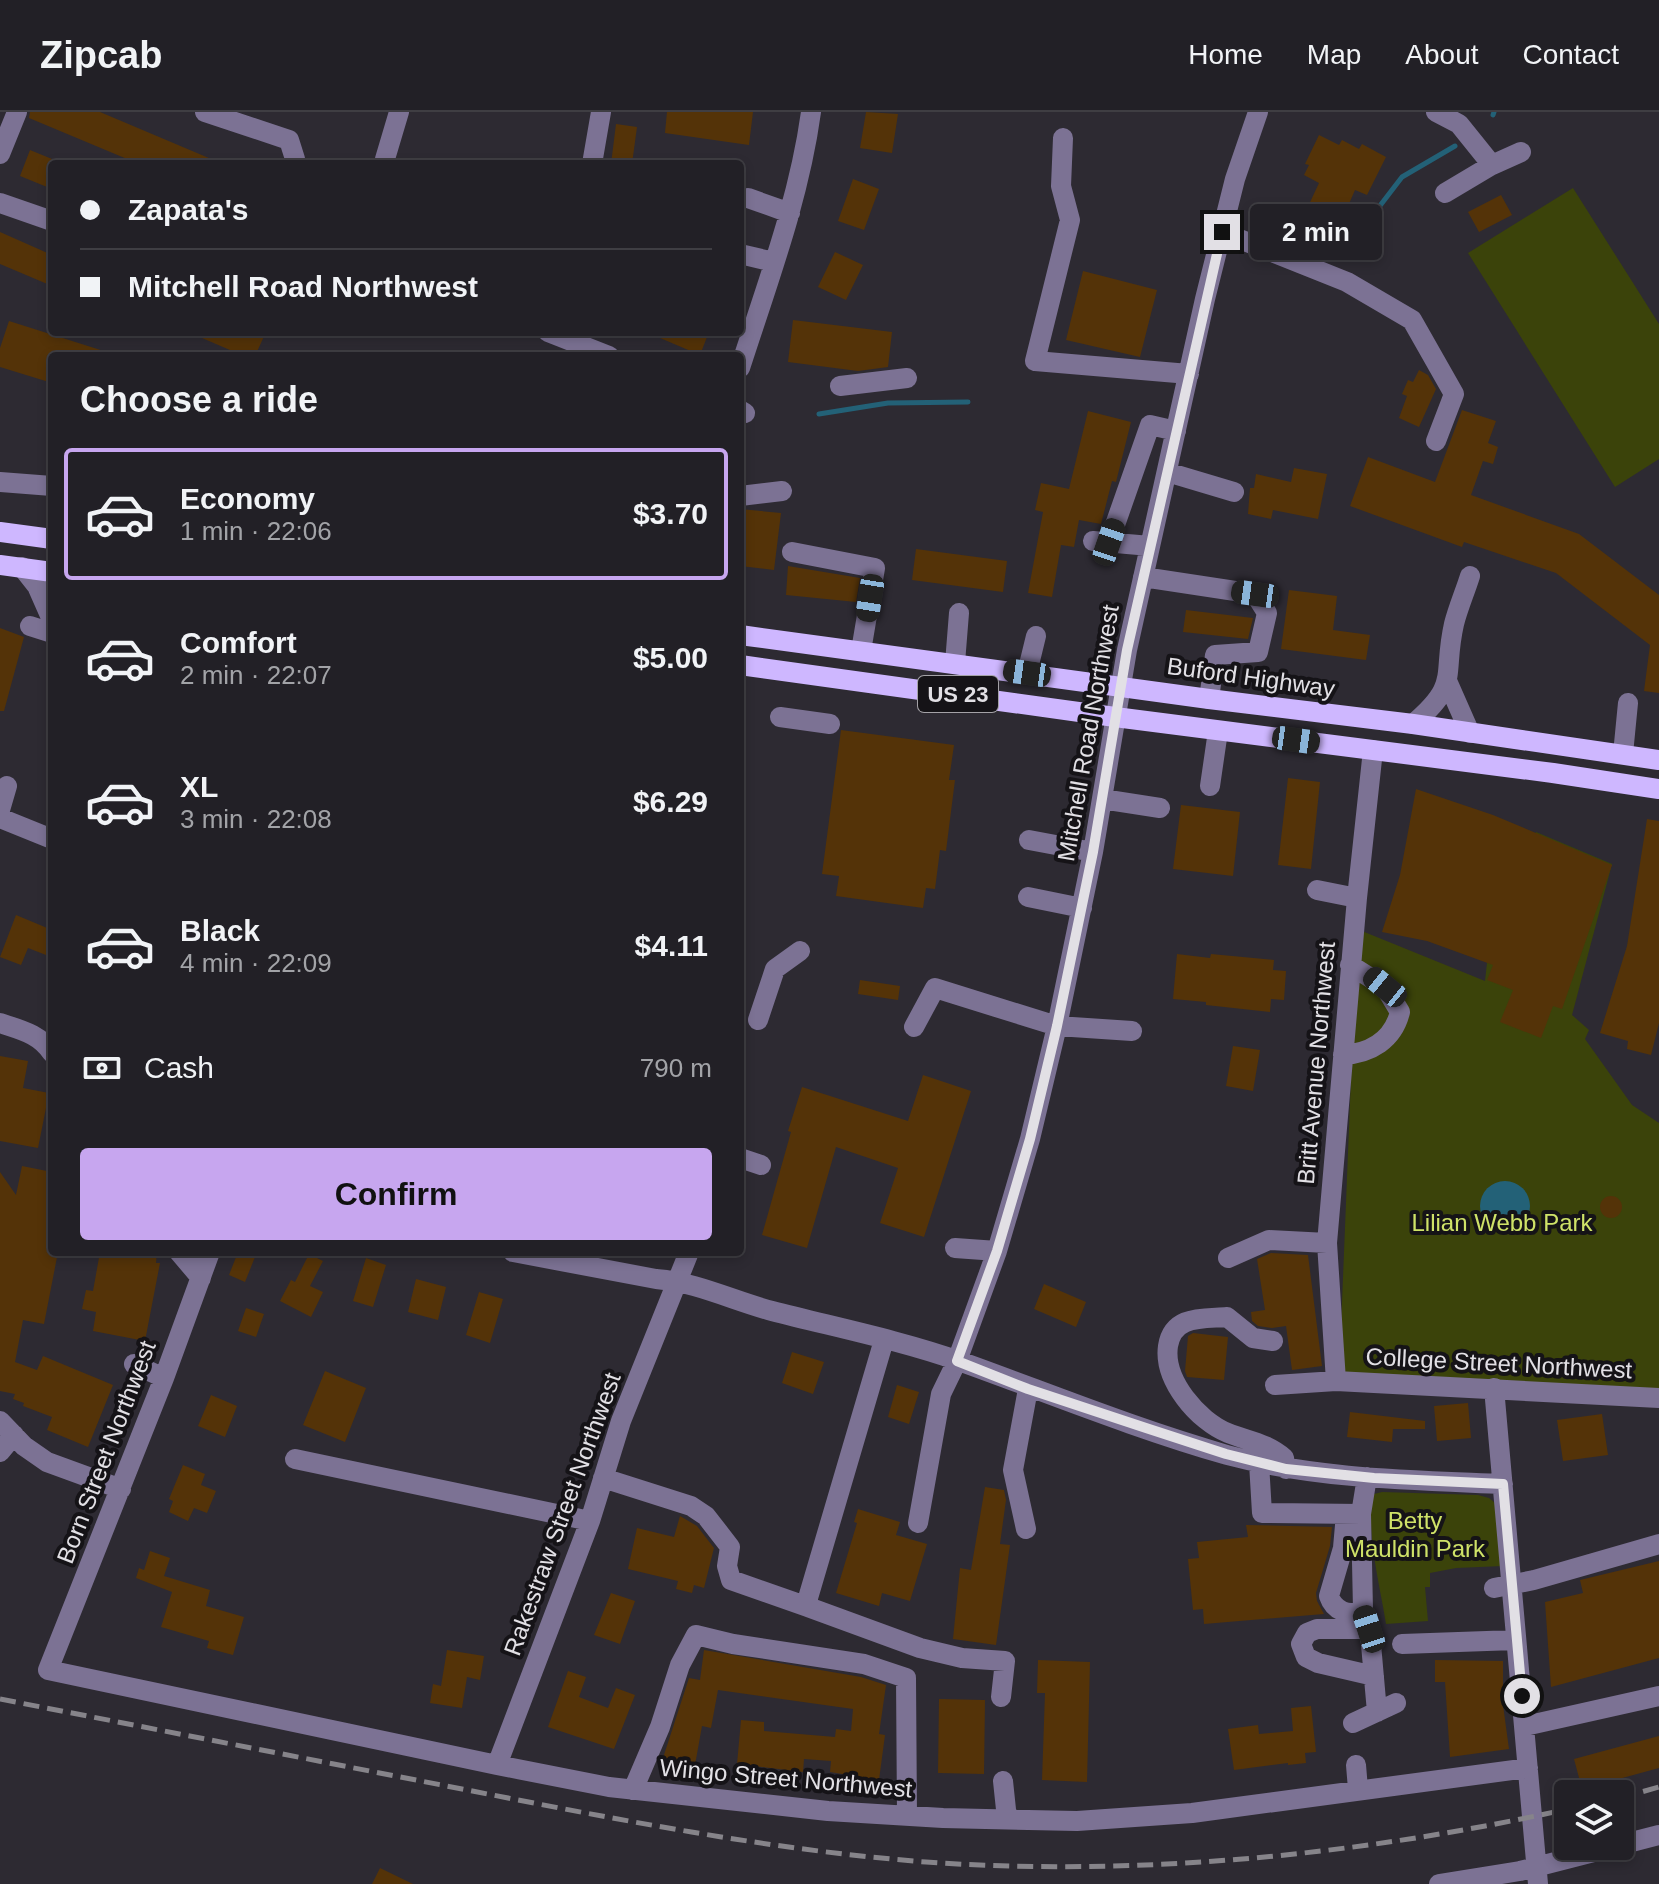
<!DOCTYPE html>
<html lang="en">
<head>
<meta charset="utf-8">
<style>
  body { margin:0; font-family:Arial,sans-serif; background:#2a282e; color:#f1f3f6; height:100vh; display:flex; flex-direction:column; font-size:30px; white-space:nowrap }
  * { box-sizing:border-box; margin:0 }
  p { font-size:26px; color:#a2a3a7 }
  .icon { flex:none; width:44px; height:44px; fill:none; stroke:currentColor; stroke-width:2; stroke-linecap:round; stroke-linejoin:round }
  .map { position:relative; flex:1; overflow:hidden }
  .drawer { position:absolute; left:48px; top:240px; width:696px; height:904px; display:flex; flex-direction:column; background:#222026; border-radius:8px; box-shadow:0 4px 12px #0003,0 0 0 2px #3f3e43 }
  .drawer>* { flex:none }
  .hud { position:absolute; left:48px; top:48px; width:696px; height:176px; border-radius:8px; box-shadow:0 4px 12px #0003,0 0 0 2px #3f3e43; display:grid; align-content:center; height:176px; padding:0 32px; background:#222026 }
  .tools { position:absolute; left:1554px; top:1668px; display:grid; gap:16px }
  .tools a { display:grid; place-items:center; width:80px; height:80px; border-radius:8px; background:#222026; box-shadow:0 4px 12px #0003,0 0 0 2px #3f3e43; font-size:40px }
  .end { position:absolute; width:36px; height:36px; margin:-18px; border:10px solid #e2e0e5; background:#111; box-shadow:0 0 0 4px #111 }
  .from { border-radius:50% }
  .bubble { position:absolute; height:56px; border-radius:8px; background:#222026; box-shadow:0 4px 12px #0003,0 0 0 2px #3f3e43; font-size:26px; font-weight:700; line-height:56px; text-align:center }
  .car { position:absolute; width:24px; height:48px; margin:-24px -12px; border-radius:10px; box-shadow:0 0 6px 2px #0007; background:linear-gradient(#222 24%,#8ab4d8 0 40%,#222 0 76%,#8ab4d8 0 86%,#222 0) }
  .hud b { display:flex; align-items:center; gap:28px; height:76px; font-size:30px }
  .hud b+b { border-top:2px solid #3f3e43 }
  .hud i { width:20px; height:20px; background:#f1f3f6 }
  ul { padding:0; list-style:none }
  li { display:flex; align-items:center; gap:24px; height:132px; margin:0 16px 12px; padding:0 16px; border:4px solid transparent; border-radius:8px }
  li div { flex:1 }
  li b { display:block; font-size:30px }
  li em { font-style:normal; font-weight:700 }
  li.selected { border-color:#c7a6ef }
  li>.icon { width:72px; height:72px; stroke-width:1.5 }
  h2 { padding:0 32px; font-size:36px; line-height:96px }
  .pay { display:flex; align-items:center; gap:20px; height:88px; padding:0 32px; font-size:30px }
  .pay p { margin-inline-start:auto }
  .primary-button { display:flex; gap:16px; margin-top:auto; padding:16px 32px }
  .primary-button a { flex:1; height:92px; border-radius:8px; background:#c7a6ef; color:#111; font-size:32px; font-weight:700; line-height:92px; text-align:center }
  header { display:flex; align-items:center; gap:48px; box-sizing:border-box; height:112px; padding:0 40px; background:#222026; border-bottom:2px solid #3f3e43 }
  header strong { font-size:38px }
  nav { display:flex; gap:44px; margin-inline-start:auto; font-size:28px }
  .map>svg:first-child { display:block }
</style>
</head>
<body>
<header>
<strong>Zipcab</strong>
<nav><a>Home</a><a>Map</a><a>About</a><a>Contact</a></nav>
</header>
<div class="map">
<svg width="1659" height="1772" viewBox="0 0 1659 1772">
  <rect width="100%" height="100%" fill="#2d2a32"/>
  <path fill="#3b430a" d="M1573 76 1659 212V347L1615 375 1468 141Z
    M1536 720 1612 752 1572 903 1589 918 1585 927 1632 993 1659 1011V1279L1339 1265 1357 817 1485 869 1487 851Z
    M1382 1380 1478 1383 1489 1386 1495 1391 1503 1454 1456 1456 1430 1461V1475H1425L1428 1509 1386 1512C1381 1478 1364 1413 1374 1382Z"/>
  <path fill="#236177" d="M1480 1094a25 25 0 1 1 50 0a25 25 0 1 1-50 0Z"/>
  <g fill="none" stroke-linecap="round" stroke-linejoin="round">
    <path stroke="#236177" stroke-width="5" d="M1493 3 1494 0
      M1356 125 1402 65 1455 34
      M819 302 888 291 968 290"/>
  </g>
  <path fill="#543308" d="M30 0H100L223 52H139L29 6Z
    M667 0H753L749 33 665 21Z
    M866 0 898 2 892 41 860 36Z
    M616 12 637 15 632 52H611Z
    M1319 23 1339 33 1342 28 1359 37 1362 32 1386 45 1367 83 1355 78 1335 124 1314 115 1311 122 1298 116 1319 71 1304 63 1309 53 1305 52Z
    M30 38 52 47V77L20 64Z
    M853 67 879 77 864 118 838 109Z
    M1501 83 1512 103 1479 120 1468 100Z
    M0 120 52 143V174L0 152Z
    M835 140 863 153 846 188 818 175Z
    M1083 159 1157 178 1140 245 1066 228Z
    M793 208 892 220 888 255 858 259 788 250Z
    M9 209 110 241V244H52V271L0 255V236Z
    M188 220H266L255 244H244Z
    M646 220H709L700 243Z
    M1419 258 1428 263 1436 277 1419 315 1399 306 1407 284 1402 282 1408 268 1413 270Z
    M1462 298 1496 309 1488 331 1498 335 1493 352 1483 349 1471 383 1579 422 1659 483V581L1644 579 1650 533 1556 461 1464 430 1462 435 1350 394 1368 345 1435 370Z
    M1088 299 1131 310 1116 370 1112 369 1101 412 1079 408 1074 435 1061 433 1052 485 1028 481 1043 400 1035 398 1041 371 1069 377Z
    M1294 356 1327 362 1318 407 1273 398 1271 407 1248 402 1250 376H1254L1256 362 1291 370Z
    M740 397 781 401 774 458 740 454Z
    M916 437 1007 449 1003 480 912 468Z
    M788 454 860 466 856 490 786 483Z
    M1289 478 1337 484 1333 518 1370 523 1366 548 1281 537Z
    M1186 498 1253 506 1248 527 1183 520Z
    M0 516 24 525 4 599H0Z
    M841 618 954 633 949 668H955L946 739 940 738 935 777 926 776 923 796 836 784 839 764 822 762Z
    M1288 666 1320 670 1311 757 1278 753Z
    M1416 677 1493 703 1612 753 1562 897 1553 894 1541 926 1500 910 1513 878 1487 868 1493 853 1427 829 1382 820 1400 763Z
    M1181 693 1240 700 1233 764 1173 757Z
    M1647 707 1659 709V911L1651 943 1627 937 1628 929 1600 921 1627 834Z
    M16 803 52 818V828L46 843 28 836 21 853 0 845Z
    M1177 842 1210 846 1211 842 1274 848 1273 858 1286 859 1284 888 1271 887 1270 900 1206 893V890L1173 887Z
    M860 868 900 874 898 888 858 882Z
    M1233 934 1260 938 1253 979 1226 974Z
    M0 944 28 949 23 976 49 981 38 1036 0 1029Z
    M923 963 971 979 924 1125 880 1111 898 1056 836 1035 807 1136 762 1123 791 1020 788 1019 802 975 908 1009Z
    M22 1054 52 1060V1140H58L44 1212 23 1208 15 1250 37 1258 43 1244 113 1273 88 1335 47 1318 52 1305 23 1294 24 1291 13 1287 15 1282 0 1279V1060L16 1083Z
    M1600 1095a11 11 0 1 1 22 0a11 11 0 1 1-22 0Z
    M100 1140H157L156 1151H160L145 1229 93 1219 96 1200 82 1197 86 1178 93 1179Z
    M238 1140H257L245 1170 229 1163Z
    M1271 1141 1308 1143 1322 1254 1292 1258 1286 1214 1272 1216 1258 1214 1252 1209 1251 1200 1265 1198 1257 1147Z
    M309 1142 323 1149 310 1174 323 1180 311 1205 280 1189 291 1168 295 1170Z
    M366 1146 386 1153 373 1195 353 1189Z
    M416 1167 446 1175 438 1208 408 1200Z
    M1044 1172 1086 1190 1076 1215 1034 1197Z
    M479 1180 503 1187 490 1231 466 1223Z
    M246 1196 264 1202 256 1225 238 1219Z
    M1193 1221 1228 1225 1224 1268 1187 1265 1185 1259 1188 1224Z
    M792 1240 824 1250 813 1282 782 1271Z
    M325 1259 366 1276 345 1330 303 1313Z
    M897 1273 919 1280 909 1312 888 1305Z
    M211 1283 237 1294 225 1325 198 1314Z
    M1468 1291 1471 1326 1437 1329 1434 1294Z
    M1350 1300 1425 1309V1317H1393L1392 1330 1347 1325Z
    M1602 1302 1608 1343 1563 1349 1557 1308Z
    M183 1353 205 1362 201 1373 216 1379 207 1401 194 1396 188 1409 169 1400 173 1389 169 1387Z
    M985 1375 1004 1378 1006 1388 1000 1432 1010 1433 996 1533 953 1527 960 1456 971 1458Z
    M858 1397 900 1410 896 1423 927 1432 910 1489 882 1481 879 1494 836 1481 857 1411 854 1410Z
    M680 1404 697 1414 714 1436 704 1476 694 1473 692 1481 676 1477 678 1469 628 1457 637 1416 674 1425Z
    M1246 1413 1332 1415 1330 1434 1316 1481 1317 1489 1324 1502 1204 1512 1203 1497 1193 1498 1188 1447 1199 1446 1197 1430 1248 1425Z
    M150 1439 170 1446 164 1464 210 1478 206 1494 244 1505 233 1543 207 1536 209 1529 161 1515 172 1480 136 1466 139 1456 144 1458Z
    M1659 1449V1546L1551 1575 1545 1490 1583 1481 1580 1468Z
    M611 1481 635 1489 620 1532 594 1523Z
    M447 1538 484 1544 480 1568 467 1565 462 1596 430 1591 433 1572 441 1574Z
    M704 1538 861 1565 886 1573 879 1622 885 1623 879 1668 830 1660 831 1649 804 1647 803 1660 737 1652 741 1608 764 1610V1619L835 1625 836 1617 851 1619 853 1597 718 1578 711 1616 702 1614 695 1653 663 1646 689 1566 700 1568Z
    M1038 1548 1090 1550 1087 1670 1042 1668 1045 1581H1037Z
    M1435 1548 1503 1549V1593L1509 1637 1450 1645 1445 1570H1435Z
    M568 1559 586 1565 579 1585 608 1596 616 1576 635 1583 614 1637 548 1615Z
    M939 1587 985 1588 984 1662 938 1661Z
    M1311 1594 1316 1640 1305 1641 1306 1651 1288 1653V1651L1234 1658 1228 1617 1258 1613 1259 1622 1293 1619 1291 1596Z
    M1659 1624V1656L1582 1677 1574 1647Z
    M380 1756 413 1772H372Z"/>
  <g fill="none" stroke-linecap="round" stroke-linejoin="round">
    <path stroke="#7c7294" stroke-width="20" d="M205 0 289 28 295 47 293 52
      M1436 0 1459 12 1492 53 1445 81
      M1063 26 1061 74 1070 108 1035 249 1189 262
      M0 42 17 0
      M385 47 399 0
      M592 52 601 0
      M1492 53 1521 40
      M748 86 790 101
      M0 91 52 109
      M1222 120 1347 170 1412 208 1454 282 1436 329
      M740 142 774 150
      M548 220 609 244
      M740 256C767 172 799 88 811 0
      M840 274 907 266
      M740 298 745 301
      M1167 360 1234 380
      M0 370 52 374
      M740 384 782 379
      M1093 429 1150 434
      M1109 430 1150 313 1176 319
      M792 440 875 456 861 539
      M22 455 37 474 52 508
      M1143 465 1255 482 1267 501 1258 540 1215 543 1209 587
      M30 514 52 521
      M955 551 959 501
      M1027 561 1036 524
      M1448 571 1470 621
      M780 605 830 612
      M1413 612C1461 571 1442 565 1454 512 1458 496 1465 480 1470 464
      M1623 642 1628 591
      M1210 674 1218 619
      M1102 687 1160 696
      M0 698 7 674
      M0 706 52 727
      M1029 728 1093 740
      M1317 778 1357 786
      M1028 785 1082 796
      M758 908 775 857 800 839
      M0 911C21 918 40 922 52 941
      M914 915 935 876 1057 914 1132 919
      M1343 943C1371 941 1393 928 1400 900L1385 875 1350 853
      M740 1046 761 1053
      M955 1136 997 1139
      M179 1140 201 1166
      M210 1140 164 1266 48 1558 497 1653 609 1675 828 1699 943 1706 1077 1709 1192 1701 1528 1656
      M513 1140 656 1167C696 1170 734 1189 772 1199 834 1215 899 1228 959 1249 1048 1281 1136 1317 1227 1343 1317 1367 1410 1368 1503 1372
      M1228 1146 1269 1128 1327 1131
      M884 1228 808 1486V1495L920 1536 962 1546 1005 1549 1001 1585
      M1273 1229 1253 1226 1227 1205C1202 1207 1173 1203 1168 1234 1163 1268 1198 1309 1228 1321 1248 1329 1267 1331 1284 1346L1286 1357
      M134 1252 164 1266
      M1336 1269 1327 1131 1357 786 1373 638
      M1275 1273 1336 1269 1659 1286
      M1494 1276 1538 1772
      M0 1309 24 1334 47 1350 121 1377
      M0 1340 14 1323
      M295 1347 590 1409
      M1259 1351 1262 1401 1361 1402
      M1367 1365 1361 1402 1363 1498 1370 1521 1377 1600
      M603 1366 691 1394 706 1404 730 1435 727 1454 731 1468 808 1495
      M1346 1402 1343 1436 1329 1484C1334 1499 1349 1505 1363 1498
      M918 1411 941 1282 957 1249 997 1139 1030 1027 1057 914 1093 740 1127 538 1205 187 1235 67 1258 0
      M1026 1417 1013 1358 1028 1277
      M1494 1476 1534 1468 1659 1432
      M1369 1517H1317L1307 1521 1301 1532 1306 1545 1318 1551 1374 1564
      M1402 1532 1515 1528
      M1353 1611 1396 1591
      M1525 1614 1659 1584
      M497 1653 590 1409 621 1309 689 1140
      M1356 1653 1358 1677
      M1003 1669 1007 1707
      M633 1678 660 1615 680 1553 696 1523 733 1532 864 1552 906 1566 907 1704
      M1620 1733 1659 1723
      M1439 1772 1520 1759 1617 1734"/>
    <path stroke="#ceb7ff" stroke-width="20" d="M0 420 52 427
      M0 453 52 460
      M740 523 1209 587 1413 612 1659 648
      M740 553 1115 605 1553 661 1659 677"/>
    <path stroke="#86848a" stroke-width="5" stroke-dasharray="16 8" stroke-linecap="butt" d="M0 1587C154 1617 308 1647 462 1677 615 1707 770 1738 926 1750 1139 1765 1361 1743 1568 1697
      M1620 1686 1659 1675"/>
  </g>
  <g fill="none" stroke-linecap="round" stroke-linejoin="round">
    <path stroke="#e2e0e5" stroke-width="10" d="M1222 120 1127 538 1093 740 1057 914 1030 1027 997 1139 957 1249 1028 1277 1146 1316 1226 1342 1286 1357 1374 1366 1503 1372 1522 1584"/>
  </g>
  <g text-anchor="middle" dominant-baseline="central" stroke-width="8" stroke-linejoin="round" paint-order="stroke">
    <rect fill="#151317" stroke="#a4a2a7" stroke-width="2" x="918" y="564" width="80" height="36" rx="6"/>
    <g font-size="22" font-weight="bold" fill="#e2e0e5">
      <text x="958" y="582">US 23</text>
    </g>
    <g font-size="24" fill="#e2e0e5" stroke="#151317">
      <text transform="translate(1251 565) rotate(8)">Buford Highway</text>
      <text transform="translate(1088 621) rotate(-80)">Mitchell Road Northwest</text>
      <text transform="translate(1316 951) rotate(-85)">Britt Avenue Northwest</text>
      <text transform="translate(1499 1251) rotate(3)">College Street Northwest</text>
      <text transform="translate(106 1340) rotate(-69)">Born Street Northwest</text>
      <text transform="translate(562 1402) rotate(-70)">Rakestraw Street Northwest</text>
      <text transform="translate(786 1666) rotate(5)">Wingo Street Northwest</text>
    </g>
    <g font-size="24" fill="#cfe268" stroke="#151317">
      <text x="1502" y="1110">Lilian Webb Park</text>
      <text x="1415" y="1408">Betty<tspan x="1415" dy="28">Mauldin Park</tspan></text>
    </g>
  </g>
</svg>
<div class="tools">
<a><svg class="icon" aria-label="layers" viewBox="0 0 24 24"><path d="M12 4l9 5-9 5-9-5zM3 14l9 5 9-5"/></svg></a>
</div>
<i class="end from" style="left:1522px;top:1584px"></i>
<i class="end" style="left:1222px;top:120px"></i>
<div class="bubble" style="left:1250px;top:92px;width:132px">2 min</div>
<i class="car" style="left:1109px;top:430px;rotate:19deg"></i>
<i class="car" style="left:1255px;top:482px;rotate:278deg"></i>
<i class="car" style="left:870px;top:486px;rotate:189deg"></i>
<i class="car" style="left:1027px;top:561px;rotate:278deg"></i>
<i class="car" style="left:1296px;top:628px;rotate:98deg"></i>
<i class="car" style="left:1385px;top:875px;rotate:309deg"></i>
<i class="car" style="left:1369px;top:1517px;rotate:342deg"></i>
<div class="hud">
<b><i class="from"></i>Zapata's</b>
<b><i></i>Mitchell Road Northwest</b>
</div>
<section class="drawer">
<h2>Choose a ride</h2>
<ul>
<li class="selected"><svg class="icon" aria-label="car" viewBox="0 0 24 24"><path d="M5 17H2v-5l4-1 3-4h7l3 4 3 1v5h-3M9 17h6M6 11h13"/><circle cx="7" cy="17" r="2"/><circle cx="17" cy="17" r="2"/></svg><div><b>Economy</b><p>1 min · 22:06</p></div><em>$3.70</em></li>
<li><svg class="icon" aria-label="car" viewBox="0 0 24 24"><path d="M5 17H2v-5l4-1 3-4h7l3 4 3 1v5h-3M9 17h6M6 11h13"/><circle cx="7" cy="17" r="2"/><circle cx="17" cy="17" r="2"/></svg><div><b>Comfort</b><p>2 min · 22:07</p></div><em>$5.00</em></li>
<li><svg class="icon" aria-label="car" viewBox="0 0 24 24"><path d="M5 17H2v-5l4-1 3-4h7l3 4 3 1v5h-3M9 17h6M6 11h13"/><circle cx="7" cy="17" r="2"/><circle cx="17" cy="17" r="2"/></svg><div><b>XL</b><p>3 min · 22:08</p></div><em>$6.29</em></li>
<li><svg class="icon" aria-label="car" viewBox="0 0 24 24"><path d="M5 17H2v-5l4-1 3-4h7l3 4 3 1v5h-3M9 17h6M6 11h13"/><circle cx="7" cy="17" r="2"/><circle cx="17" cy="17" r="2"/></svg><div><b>Black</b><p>4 min · 22:09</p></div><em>$4.11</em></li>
</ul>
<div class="pay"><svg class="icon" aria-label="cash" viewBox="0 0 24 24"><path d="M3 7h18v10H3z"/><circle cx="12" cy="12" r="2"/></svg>Cash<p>790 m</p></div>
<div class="primary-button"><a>Confirm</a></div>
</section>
</div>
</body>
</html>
